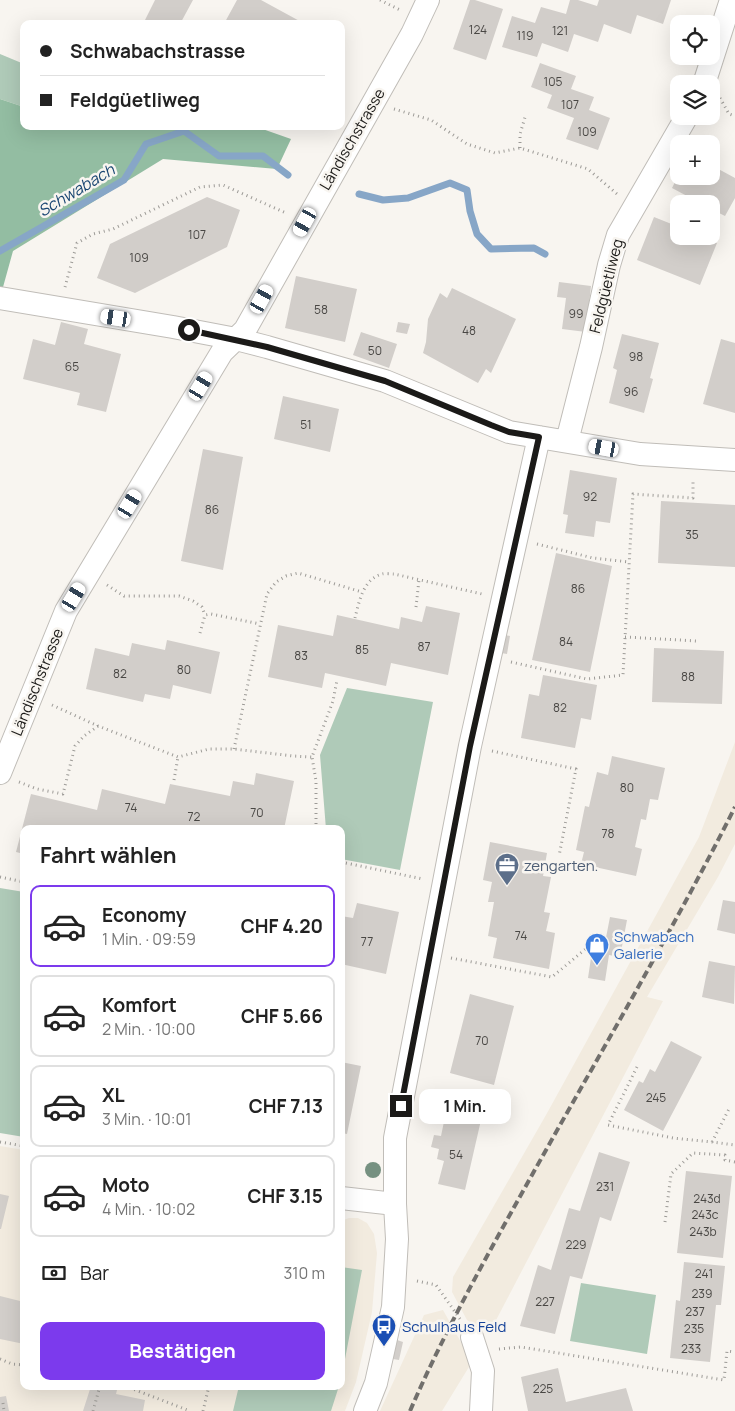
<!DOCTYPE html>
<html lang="de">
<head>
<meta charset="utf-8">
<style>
  body { margin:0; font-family:Manrope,sans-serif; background:#f6f6f6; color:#222; height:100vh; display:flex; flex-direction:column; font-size:19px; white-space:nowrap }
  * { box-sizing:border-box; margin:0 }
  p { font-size:16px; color:#767676 }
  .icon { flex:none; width:28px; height:28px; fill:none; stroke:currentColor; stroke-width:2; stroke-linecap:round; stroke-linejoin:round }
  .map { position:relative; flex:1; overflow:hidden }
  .sheet { position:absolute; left:20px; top:825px; width:325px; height:565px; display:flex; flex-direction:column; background:#fff; border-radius:10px; box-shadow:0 5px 20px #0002 }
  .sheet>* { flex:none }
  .top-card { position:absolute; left:20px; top:20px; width:325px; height:110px; border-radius:10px; box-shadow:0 5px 20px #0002; display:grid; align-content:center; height:110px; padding:0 20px; background:#fff }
  .fabs { position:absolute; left:670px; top:15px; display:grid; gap:10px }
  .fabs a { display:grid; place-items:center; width:50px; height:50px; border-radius:10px; background:#fff; box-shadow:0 5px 20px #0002; font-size:25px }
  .end { position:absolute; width:22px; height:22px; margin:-11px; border:6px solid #1b1a18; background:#fff; box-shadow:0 0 0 2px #fff }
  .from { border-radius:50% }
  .bubble { position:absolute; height:35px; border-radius:10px; background:#fff; box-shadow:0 5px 20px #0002; font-size:16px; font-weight:700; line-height:35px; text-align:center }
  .car { position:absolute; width:15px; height:30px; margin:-15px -8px; border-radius:6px; box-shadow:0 0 4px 1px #0007; background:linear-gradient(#fff 24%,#345 0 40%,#fff 0 76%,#345 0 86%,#fff 0) }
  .top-card b { display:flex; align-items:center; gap:18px; height:48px; font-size:19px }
  .top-card b+b { border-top:1px solid #e0e0e0 }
  .top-card i { width:12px; height:12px; background:#222 }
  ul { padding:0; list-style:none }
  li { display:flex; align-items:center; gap:15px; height:82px; margin:0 10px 8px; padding:0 10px; border:2px solid #e0e0e0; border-radius:10px }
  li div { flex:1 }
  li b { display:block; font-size:19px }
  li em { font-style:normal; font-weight:700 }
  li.active { border-color:#7c3aed }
  li>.icon { width:45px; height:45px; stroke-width:1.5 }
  h2 { padding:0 20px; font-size:22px; line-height:60px }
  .pay { display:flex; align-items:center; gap:12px; height:55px; padding:0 20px; font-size:19px }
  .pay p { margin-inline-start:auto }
  .button { display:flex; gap:10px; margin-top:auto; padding:10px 20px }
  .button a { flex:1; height:58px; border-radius:10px; background:#7c3aed; color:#fff; font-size:20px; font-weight:700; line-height:58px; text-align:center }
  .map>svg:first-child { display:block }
</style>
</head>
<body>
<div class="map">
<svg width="735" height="1411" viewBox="0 0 735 1411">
  <rect width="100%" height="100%" fill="#f8f5f0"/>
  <path fill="#f2ebdf" d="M735 742V844L718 877 647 997 663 1001 494 1324 477 1328 467 1320 452 1292 453 1277 546 1115 699 837Z
    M0 1146 24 1150V1386H341V1221L349 1218H358L367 1223 374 1234 377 1253 372 1312 356 1382 345 1411H0Z
    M443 1310 472 1362 442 1411H380L424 1315Z"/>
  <path fill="#afcab8" d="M0 54 24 64V107L0 99Z
    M347 688 433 702 400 870 341 859V829H326L320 755Z
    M0 888 24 892V1137L0 1133Z
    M341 1267 362 1270 341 1380Z
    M581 1283 656 1295 647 1354 570 1341Z
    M239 1386H339L331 1411H233Z"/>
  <path fill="#93bda2" d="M0 99 24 107V126H254L291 139 277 169 163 159 13 251 0 298Z"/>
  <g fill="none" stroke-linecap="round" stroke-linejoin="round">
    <path stroke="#87a6c7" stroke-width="7" d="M359 194 383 200 408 198 450 183 467 190 470 211 477 234 491 249 534 248 545 254
      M0 251 124 180 146 144 184 131 219 156H263L288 175"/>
  </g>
  <path fill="#d2ceca" d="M155 0H193L180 24H143Z
    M237 0H261L305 24H229L225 22Z
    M470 0H475L503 9 486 60 453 49Z
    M570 0H578L597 6 599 0H671L663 24 637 15 631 34 604 24 598 42 574 34 568 52 542 43 537 57 502 47 512 16 535 23 541 7 566 14Z
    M540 63 576 76 571 89 594 97 589 110 610 118 598 150 566 139 574 118 547 108 552 95 531 87Z
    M711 165 735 178V198L725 216 711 209V204H702L672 188 678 176H711Z
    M207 197 240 210 227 247 135 293 97 278 110 244Z
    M654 217 679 227V236H700L717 243 700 285 637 260Z
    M296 276 357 289 345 342 285 328Z
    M559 282 591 286 586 332 562 329 566 298 557 297Z
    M452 288 516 319 491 373 486 369 478 383 423 353 426 342 428 319 440 293 447 298Z
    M61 322 88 329 84 344 121 354 106 412 77 405 80 393 23 379 33 339 55 345Z
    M398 322 410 324 407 334 396 332Z
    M361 332 397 344 389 368 353 355Z
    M622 334 659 343 650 378 653 379 644 413 609 403 617 370 613 368Z
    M721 339 735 343V413L703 404Z
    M283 396 339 409 330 452 274 439Z
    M203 449 243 457 223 570 181 561Z
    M570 470 617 478 610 523 596 521 594 537 565 533 568 515 563 514Z
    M661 501 735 505V567L658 563Z
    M556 553 612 566 590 672 532 660Z
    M426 606 460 613 448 675 391 663 386 686 325 673 322 688 268 677 278 625 333 636 337 615 399 629 401 617 422 622Z
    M505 635 510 636 507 654 501 653Z
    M167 640 220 652 211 694 173 685 170 699 145 694 143 702 86 689 95 648 129 656 132 643 165 650Z
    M654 648 724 651 722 704 652 702Z
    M543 675 597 685 591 720 581 718 575 748 521 738 529 694 539 696Z
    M612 756 665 768 658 800 650 799 646 820 641 819 635 847 642 849 636 876 581 864 584 852 576 850 585 806 589 807 597 772 608 775Z
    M256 773 294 781 284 829H24V854L16 852 31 794 97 810 102 789 165 804 170 784 230 796 233 781 254 785Z
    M490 842 547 853 543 876 551 877 544 912 550 913 546 931 555 933 549 969 493 958 497 938 488 936 494 902H488L492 882 483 880Z
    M723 900 735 902V934L717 930Z
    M357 903 399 912 386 974 341 964V916L353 918Z
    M610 917 627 920 620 957 609 955 605 981 588 978 592 951 603 953Z
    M709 961 735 966 734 1004 702 997Z
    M470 994 514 1006 494 1085 450 1073Z
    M671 1041 702 1057 663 1131 624 1110 639 1081 643 1083 650 1069 655 1072Z
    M341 1062 361 1066 347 1134 341 1133Z
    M446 1112 481 1120 465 1190 438 1184 444 1161 437 1159 439 1149 431 1147 434 1135 441 1136Z
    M599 1152 630 1162 611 1221 600 1217 582 1279 570 1276 555 1334 520 1326 538 1265 551 1270 569 1208 580 1211Z
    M686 1171 732 1176 723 1258 677 1253Z
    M0 1194 9 1196 1 1229H0Z
    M341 1231H345L343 1256H341Z
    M684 1262 725 1266 721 1305H716L710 1362 670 1358 676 1300 680 1301Z
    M0 1296 24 1302V1344L0 1339Z
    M397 1340 403 1342 399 1360 393 1359Z
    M558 1368 566 1402 626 1388 633 1411H528L521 1377Z
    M91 1386H118L116 1394 145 1400 143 1411H83Z
    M6 1396 9 1411H0V1397Z"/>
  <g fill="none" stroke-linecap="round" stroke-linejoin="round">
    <defs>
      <path id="minor" d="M704 84 731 0
        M0 298 173 327 236 339 267 347 385 381 509 432 640 454 735 460
        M567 441 591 347 609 265 618 235 687 116
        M0 773 66 611 222 352 245 330 412 34 428 0
        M341 1198 395 1204
        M472 1337 483 1371 481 1411
        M365 1411 376 1383 393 1307 397 1239 395 1204V1138L470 746 539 437"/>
    </defs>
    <use href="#minor" stroke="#c0bdb8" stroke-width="24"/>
    <path stroke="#9d9b97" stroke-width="3" stroke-dasharray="1 4" stroke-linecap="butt" d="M380 0 400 10
      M720 98 729 114 735 116
      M394 109 431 120 467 144 495 153 520 148 588 169 617 194
      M520 148V134L526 114
      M65 287 77 243 93 234 113 229 200 187 223 185 286 213
      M537 544 593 558 629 562
      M107 585 124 596H179L193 601 202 607 205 615
      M416 607 419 580
      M355 618C359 602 363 579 382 574 385 573 391 574 394 574L482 594
      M200 633 205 615 211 614 260 624
      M625 637 697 641
      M511 662 587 679 623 675 633 494 693 498V480
      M52 705 98 726 178 757 209 749H234L293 756 312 757
      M234 749 267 594 276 582 286 576 298 573 362 592
      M492 751 576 769 559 856
      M174 780 178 757
      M19 782 37 789 63 794 75 746 84 736 98 726
      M316 829V781L312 757 333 701 337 680
      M341 862 423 879
      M0 877 24 882
      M451 958 552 977 588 947 600 950
      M637 1067 608 1125 673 1138 712 1142 735 1145
      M0 1142 24 1146
      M712 1142 729 1109
      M665 1222 671 1174 693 1153 725 1155V1160L735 1162
      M417 1281 436 1285 460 1319
      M499 1349 521 1347 724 1380 727 1351 735 1352
      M0 1359 12 1364 24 1365
      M125 1386 190 1411
      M3 1403 4 1411
      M93 1411 100 1386
      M203 1411 209 1386"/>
    <use href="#minor" stroke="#fff" stroke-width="22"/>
    <path stroke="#716f6c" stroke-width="4" stroke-dasharray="8 4" stroke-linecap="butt" d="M410 1411C445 1330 489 1252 532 1175 600 1053 672 932 735 807"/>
  </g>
  <circle fill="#769181" cx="373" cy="1170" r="8"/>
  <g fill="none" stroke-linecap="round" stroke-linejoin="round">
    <path stroke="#1b1a18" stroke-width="6" d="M189 330 267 347 385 381 491 425 509 432 539 437 470 746 401 1106"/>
  </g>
  <defs>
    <symbol id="office-pin" viewBox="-11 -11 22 30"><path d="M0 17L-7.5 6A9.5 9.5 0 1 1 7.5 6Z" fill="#5c6f8a" stroke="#f8f5f0"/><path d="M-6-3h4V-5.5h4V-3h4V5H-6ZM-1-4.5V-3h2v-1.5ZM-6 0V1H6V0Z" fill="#fff"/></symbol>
    <symbol id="shop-pin" viewBox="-11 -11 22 30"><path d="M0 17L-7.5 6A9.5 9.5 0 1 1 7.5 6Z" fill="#3f7fe0" stroke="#f8f5f0"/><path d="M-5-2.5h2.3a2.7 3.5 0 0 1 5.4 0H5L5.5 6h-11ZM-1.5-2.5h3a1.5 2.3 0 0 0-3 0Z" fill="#fff"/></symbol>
    <symbol id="bus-pin" viewBox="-11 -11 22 30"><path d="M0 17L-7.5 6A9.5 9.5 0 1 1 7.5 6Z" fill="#1a4fb4" stroke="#f8f5f0"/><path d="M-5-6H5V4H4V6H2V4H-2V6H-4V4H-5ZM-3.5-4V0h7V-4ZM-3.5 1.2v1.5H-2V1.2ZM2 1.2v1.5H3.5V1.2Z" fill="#fff"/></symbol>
  </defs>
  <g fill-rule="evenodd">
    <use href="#office-pin" x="493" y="851" width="28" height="38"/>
    <use href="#shop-pin" x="583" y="931" width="28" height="38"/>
    <use href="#bus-pin" x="370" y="1312" width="28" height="38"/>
  </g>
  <g text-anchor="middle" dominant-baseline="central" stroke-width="5" stroke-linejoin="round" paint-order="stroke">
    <g font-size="12" fill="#494744">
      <text x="478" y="29">124</text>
      <text x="560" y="30">121</text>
      <text x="525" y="35">119</text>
      <text x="553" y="81">105</text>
      <text x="570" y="104">107</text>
      <text x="587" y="131">109</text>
      <text x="197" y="234">107</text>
      <text x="139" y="257">109</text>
      <text x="321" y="309">58</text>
      <text x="576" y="313">99</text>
      <text x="469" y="330">48</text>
      <text x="375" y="350">50</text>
      <text x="636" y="356">98</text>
      <text x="72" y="366">65</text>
      <text x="631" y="391">96</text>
      <text x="306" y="424">51</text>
      <text x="590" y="496">92</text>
      <text x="212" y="509">86</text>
      <text x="692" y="534">35</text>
      <text x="578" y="588">86</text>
      <text x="566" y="641">84</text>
      <text x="424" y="646">87</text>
      <text x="362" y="649">85</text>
      <text x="301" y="655">83</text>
      <text x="184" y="669">80</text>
      <text x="120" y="673">82</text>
      <text x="688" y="676">88</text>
      <text x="560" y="707">82</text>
      <text x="627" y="787">80</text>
      <text x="131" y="807">74</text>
      <text x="257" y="812">70</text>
      <text x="194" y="816">72</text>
      <text x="608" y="833">78</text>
      <text x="521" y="935">74</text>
      <text x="367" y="941">77</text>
      <text x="482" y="1040">70</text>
      <text x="656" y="1097">245</text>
      <text x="456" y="1154">54</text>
      <text x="605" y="1186">231</text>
      <text x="707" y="1198">243d</text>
      <text x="705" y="1214">243c</text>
      <text x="703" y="1231">243b</text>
      <text x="576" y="1244">229</text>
      <text x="704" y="1273">241</text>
      <text x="702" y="1293">239</text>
      <text x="545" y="1301">227</text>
      <text x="695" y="1311">237</text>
      <text x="694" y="1328">235</text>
      <text x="691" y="1348">233</text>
      <text x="543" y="1388">225</text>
    </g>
    <g font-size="15" fill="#1b1a18" stroke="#f8f5f0">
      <text transform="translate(352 139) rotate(-60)">Ländischstrasse</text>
      <text transform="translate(606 286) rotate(-76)">Feldgüetliweg</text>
      <text transform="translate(37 682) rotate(-68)">Ländischstrasse</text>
    </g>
    <g font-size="15" fill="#4e5e75" stroke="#f8f5f0" text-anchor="start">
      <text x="524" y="865">zengarten.</text>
    </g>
    <g font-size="15" fill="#366cbe" stroke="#f8f5f0" text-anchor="start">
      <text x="614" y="936">Schwabach<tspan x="614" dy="17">Galerie</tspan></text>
    </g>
    <g font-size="15" fill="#164399" stroke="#f8f5f0" text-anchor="start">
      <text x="402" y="1326">Schulhaus Feld</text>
    </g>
    <g font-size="16" font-style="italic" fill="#194672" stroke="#f8f5f0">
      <text transform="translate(76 190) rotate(-31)">Schwabach</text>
    </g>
  </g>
</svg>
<div class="fabs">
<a><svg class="icon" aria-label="locate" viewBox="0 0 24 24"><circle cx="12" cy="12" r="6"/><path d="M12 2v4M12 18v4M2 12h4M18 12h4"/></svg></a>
<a><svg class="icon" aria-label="layers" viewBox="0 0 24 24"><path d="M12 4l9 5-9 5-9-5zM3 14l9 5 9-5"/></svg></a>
<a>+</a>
<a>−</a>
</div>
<i class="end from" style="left:189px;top:330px"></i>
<i class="end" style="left:401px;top:1106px"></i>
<div class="bubble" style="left:419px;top:1089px;width:92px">1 Min.</div>
<i class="car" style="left:305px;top:222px;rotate:209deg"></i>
<i class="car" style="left:262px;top:299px;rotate:29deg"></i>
<i class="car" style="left:116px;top:318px;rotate:279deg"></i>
<i class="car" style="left:201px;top:386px;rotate:31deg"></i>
<i class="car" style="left:604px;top:448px;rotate:280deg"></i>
<i class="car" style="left:130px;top:504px;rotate:31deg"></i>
<i class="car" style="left:74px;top:597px;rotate:31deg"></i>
<div class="top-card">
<b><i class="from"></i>Schwabachstrasse</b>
<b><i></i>Feldgüetliweg</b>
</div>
<section class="sheet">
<h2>Fahrt wählen</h2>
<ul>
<li class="active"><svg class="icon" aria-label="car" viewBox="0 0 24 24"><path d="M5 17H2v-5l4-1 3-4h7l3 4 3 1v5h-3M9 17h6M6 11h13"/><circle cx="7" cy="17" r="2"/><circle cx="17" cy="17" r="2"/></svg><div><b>Economy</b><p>1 Min. · 09:59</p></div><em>CHF 4.20</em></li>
<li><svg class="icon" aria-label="car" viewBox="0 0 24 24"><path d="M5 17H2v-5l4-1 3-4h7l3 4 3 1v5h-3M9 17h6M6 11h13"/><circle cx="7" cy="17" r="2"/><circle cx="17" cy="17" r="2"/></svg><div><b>Komfort</b><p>2 Min. · 10:00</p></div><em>CHF 5.66</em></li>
<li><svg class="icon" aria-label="car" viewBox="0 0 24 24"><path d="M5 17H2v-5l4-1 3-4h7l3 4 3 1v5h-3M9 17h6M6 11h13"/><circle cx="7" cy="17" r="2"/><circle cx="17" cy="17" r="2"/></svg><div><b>XL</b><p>3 Min. · 10:01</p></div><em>CHF 7.13</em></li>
<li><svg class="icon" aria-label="car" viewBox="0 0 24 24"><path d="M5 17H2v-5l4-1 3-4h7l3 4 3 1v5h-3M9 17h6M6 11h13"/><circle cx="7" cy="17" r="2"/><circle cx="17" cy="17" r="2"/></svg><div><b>Moto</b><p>4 Min. · 10:02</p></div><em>CHF 3.15</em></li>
</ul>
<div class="pay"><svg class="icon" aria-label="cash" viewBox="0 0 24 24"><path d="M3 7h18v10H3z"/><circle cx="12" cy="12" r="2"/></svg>Bar<p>310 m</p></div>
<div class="button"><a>Bestätigen</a></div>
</section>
</div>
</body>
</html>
